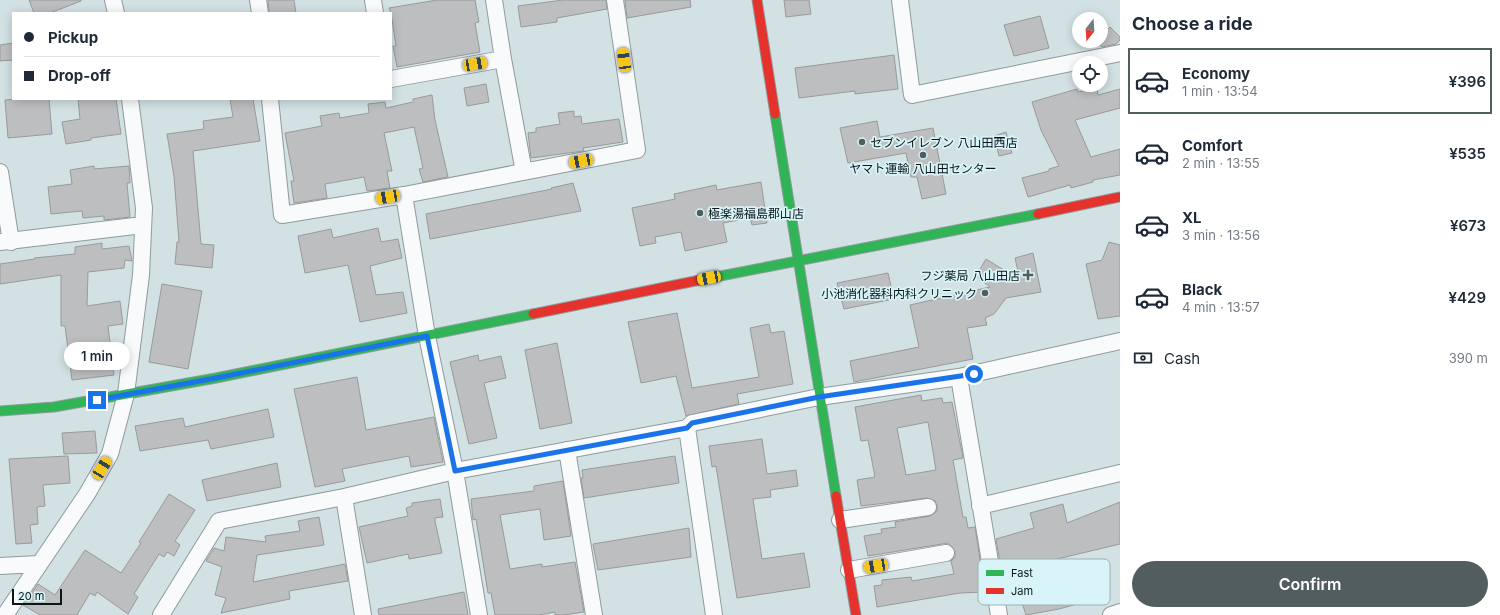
<!DOCTYPE html>
<html lang="en">
<head>
<meta charset="utf-8">
<style>
  body { margin:0; font-family:Inter,"Noto Sans JP",sans-serif; background:#f2f2f3; color:#1f2937; height:100vh; display:flex; flex-direction:column; font-size:15px; white-space:nowrap }
  * { box-sizing:border-box; margin:0 }
  p { font-size:13px; color:#747a83 }
  .icon { flex:none; width:22px; height:22px; fill:none; stroke:currentColor; stroke-width:2; stroke-linecap:round; stroke-linejoin:round }
  .map { position:relative; flex:1; overflow:hidden }
  .drawer { display:flex; flex-direction:column; background:#fff; width:380px }
  .drawer>* { flex:none }
  .banner { position:absolute; left:12px; top:12px; width:380px; height:88px; border-radius:0px; box-shadow:0 2px 10px #0003; display:grid; align-content:center; height:88px; padding:0 12px; background:#fff }
  .needle { width:26px; rotate:197deg }
  .buttons { position:absolute; left:1072px; top:12px; display:grid; gap:8px }
  .buttons a { display:grid; place-items:center; width:36px; height:36px; border-radius:50%; background:#fff; box-shadow:0 2px 10px #0003; font-size:20px }
  .scale { position:absolute; left:12px; bottom:10px; width:50px; box-sizing:border-box; padding-left:4px; border:2px solid #0c1618; border-top:0; font-size:11px; line-height:14px; white-space:nowrap; color:#0c1618; -webkit-text-stroke:3px #d8f4f8; paint-order:stroke }
  .end { position:absolute; width:18px; height:18px; margin:-9px; border:5px solid #1a73e8; background:#fff; box-shadow:0 0 0 2px #fff }
  .from { border-radius:50% }
  .bubble { position:absolute; height:28px; border-radius:14px; background:#fff; box-shadow:0 2px 10px #0003; font-size:13px; font-weight:600; line-height:28px; text-align:center }
  .car { position:absolute; width:12px; height:24px; margin:-12px -6px; border-radius:5px; box-shadow:0 0 3px 1px #0007; background:linear-gradient(#f5c518 24%,#345 0 40%,#f5c518 0 76%,#345 0 86%,#f5c518 0) }
  .banner b { display:flex; align-items:center; gap:14px; height:38px; font-size:15px }
  .banner b+b { border-top:1px solid #e0e1e3 }
  .banner i { width:10px; height:10px; background:#1f2937 }
  ul { padding:0; list-style:none }
  li { display:flex; align-items:center; gap:12px; height:66px; margin:0 8px 6px; padding:0 4px; border:2px solid transparent; border-radius:0px }
  li div { flex:1 }
  li b { display:block; font-size:15px }
  li em { font-style:normal; font-weight:600 }
  li.current { border-color:#515d5f }
  li>.icon { width:36px; height:36px; stroke-width:1.5 }
  h2 { padding:0 12px; font-size:18px; line-height:48px }
  .pay { display:flex; align-items:center; gap:10px; height:44px; padding:0 12px; font-size:15px }
  .pay p { margin-inline-start:auto }
  .cta { display:flex; gap:8px; margin-top:auto; padding:8px 12px }
  .cta a { flex:1; height:46px; border-radius:24px; background:#515d5f; color:#fff; font-size:16px; font-weight:600; line-height:46px; text-align:center }
  main { display:flex; flex:1; min-height:0 }
  .map>svg:first-child { display:block }
</style>
</head>
<body>
<main>
<div class="map">
<svg width="1120" height="615" viewBox="0 0 1120 615">
  <rect width="100%" height="100%" fill="#d2e1e4"/>
  <path fill="#bdbec0" stroke="#989a9b" fill-rule="evenodd" d="M29 0H81V1L50 13H34Z
    M268 0H294L296 13H269Z
    M437 0H475L479 22 475 23 480 52 397 67 393 46H396L391 13 389 8Z
    M563 0H606L607 9 557 18V22L521 27 518 6Z
    M625 0H690L691 7 627 18Z
    M784 0H809L811 14 786 17Z
    M1040 16 1049 48 1014 56 1004 25Z
    M1110 27 1120 37V40L1116 44 1102 47 1096 41H1101V36Z
    M13 43V60L0 61V45Z
    M894 55 898 89 855 94V91L799 98 795 68Z
    M486 84 489 102 467 106 464 88Z
    M1097 88 1098 95 1120 89V108L1075 120 1091 157 1120 149V175L1093 180V182L1071 188 1070 185 1028 197 1022 178 1049 171V169L1059 166 1041 130 1032 102 1077 89 1078 92Z
    M432 95 435 120 448 177 423 182 419 169 423 168 414 127 384 133 392 171H387L390 188 367 191 364 177 325 184 327 198 294 203 291 181H294L285 133 322 126 320 116 339 113 340 118 369 113 368 104 385 102 386 108 413 102V99Z
    M18 99H49L52 134 8 138 5 100Z
    M78 99H116L121 134 91 138V140L66 144 62 122 80 119Z
    M230 99H253L260 141 193 151 201 244 214 245 212 268 175 264 177 242H179L174 176 167 134 204 129 203 121 233 117Z
    M574 111V117L581 116 582 124 619 119 623 142 583 148 584 151 576 152 531 158 528 133 536 132V128L560 124 558 113Z
    M877 121 880 137 933 128 946 194 922 199 917 177H911L906 153 848 163 840 128Z
    M1006 132 1012 153 999 156 994 136Z
    M94 166V169L129 166 130 183H127L130 217 104 220V216L83 218 82 211 51 214 48 187 72 184 70 170Z
    M761 182 767 223 752 225 750 218 723 223 727 242 685 251 681 232 655 237 656 243 640 246 632 208 675 199 674 194 716 185 717 190Z
    M573 183 581 211 430 239 426 214 552 189 551 188Z
    M378 228 381 242 398 239 402 258 370 266 376 295 403 292 407 313 360 322 348 265 305 273 298 236 331 229 333 238Z
    M1109 242 1120 245V316L1098 319 1086 264 1102 260Z
    M102 243V249L129 246 132 261 125 260 124 268 88 272 87 306 120 301 123 324 108 326 114 375 72 380 65 326H61V275L0 284V264L35 259 34 258 75 254V247Z
    M1033 253 1041 292 1006 298 994 314 985 318 987 325 967 328 973 359 854 382 850 361 919 347 910 305 990 287 976 276 986 259 1020 280 1015 258Z
    M888 273 894 299 844 309 837 283Z
    M162 284 202 291 188 369 149 362Z
    M677 313 692 388 759 377 750 328 769 324 771 333 784 331 793 384 737 394 739 404 686 416 676 376 641 383 628 322Z
    M557 343 572 423 540 429 525 350Z
    M478 355 479 361 501 356 506 378 484 383 497 438 469 444 450 362Z
    M357 377 366 430 434 417 443 462 411 467 409 456 367 464 342 469 345 481 315 487 294 389Z
    M921 395 922 401 942 398 943 403 952 402 963 458 953 460 963 517H966L968 528 975 527 985 592 960 593 877 607 874 586 882 585V580L911 577 912 581 954 574 951 561 955 557V551L948 543 868 556 864 536 882 533 881 529 896 527 895 522 930 516 937 511V506L935 501 927 498 861 506 857 480 875 477 868 440 861 441 855 407ZM928 422 936 470 906 475 897 428Z
    M268 409 274 437 211 449 208 440 140 451 135 426 183 418 185 427Z
    M95 431 97 453 64 454 62 433Z
    M762 439 767 474 796 470 798 486 770 490 771 497 753 499 762 559 804 553 810 587 737 598 716 466 712 467 709 446Z
    M68 456 70 483 43 485 45 506 37 507 38 524 30 525 32 543 16 544 9 459Z
    M675 456 679 483 584 498 581 478H583L582 470Z
    M277 463 281 487 207 501 202 480Z
    M563 481 571 536 544 540 540 509 500 515 510 569 542 564V567L575 562 584 612 563 615H555V612L539 615H495L491 593H488L476 519 473 520 471 499 534 491V486Z
    M169 494 195 510 175 541 180 545 174 556 167 552 164 557 159 554 134 594 138 597 128 614 97 592 95 596 90 593 77 615H40L23 605 38 584 55 595 85 550 121 573 141 543 139 542Z
    M440 499 443 517 435 518V521L442 553 409 559 408 554 367 563 359 527 408 516 406 508 412 506V503Z
    M1120 502V544L1036 564 1043 590 1082 579 1088 601 1059 609 1026 615 1008 559 1000 562 996 539 1034 528 1030 513 1063 504 1067 523Z
    M319 517 324 545 257 555 253 582 345 564 348 581 289 591 290 599 221 613 226 598 215 595 222 567 206 561 214 548 224 551 226 537 266 542 265 536 300 531 298 521Z
    M689 528 691 557 598 570 593 544Z
    M464 592 468 615H379L378 609Z"/>
  <g fill="none" stroke-linecap="round" stroke-linejoin="round">
    <defs>
      <path id="street" d="M113 0 116 13
        M258 0 260 13
        M373 0 375 13
        M494 0 503 59 524 172
        M900 0 912 95 1120 53
        M391 79 503 59
        M270 99 282 215 404 195 637 150 615 0
        M0 172 11 242
        M404 195 427 336 455 471 479 615
        M0 242 143 225
        M959 377 999 615
        M687 428 692 423 819 397 959 377 1120 341
        M567 450 594 615
        M980 506 1120 473
        M840 520 928 507
        M0 566 38 564
        M849 570 946 553
        M5 615 87 494 110 454 126 394 141 275 144 208 130 99
        M161 615 219 521 344 497
        M363 615 344 497 455 471 687 428 714 615
        M1111 615 1120 612"/>
      <path id="fast" d="M775 114 836 496
        M700 280 1038 214
        M0 411 54 407 216 378 533 314"/>
      <path id="jam" d="M757 0 775 114
        M1038 214 1120 197
        M533 314 700 280
        M836 496 856 615"/>
    </defs>
    <use href="#street" stroke="#8f9b9d" stroke-width="18"/>
    <use href="#fast" stroke="#8f9b9d" stroke-width="11"/>
    <use href="#jam" stroke="#8f9b9d" stroke-width="11"/>
    <use href="#street" stroke="#f8fafb" stroke-width="16"/>
    <use href="#fast" stroke="#30b455" stroke-width="9"/>
    <use href="#jam" stroke="#e5322d" stroke-width="9"/>
  </g>
  <g fill="none" stroke-linecap="round" stroke-linejoin="round">
    <path stroke="#1a73e8" stroke-width="5" d="M97 400 216 378 427 336 455 471 687 428 692 423 819 397 974 374"/>
  </g>
  <g fill="#515d5f" stroke="#d8f4f8" stroke-width="1.5">
    <circle cx="862" cy="142" r="4"/>
    <circle cx="923" cy="155" r="4"/>
    <circle cx="700" cy="213" r="4"/>
    <path d="M1026 269h4v4h4v4h-4v4h-4v-4h-4v-4h4z"/>
    <circle cx="985" cy="293" r="4"/>
  </g>
  <g text-anchor="middle" dominant-baseline="central" stroke-width="3.5" stroke-linejoin="round" paint-order="stroke">
    <g font-size="12" fill="#0c1618" stroke="#d8f4f8" text-anchor="start">
      <text x="870" y="142">セブンイレブン 八山田西店</text>
      <text x="923" y="168" text-anchor="middle">ヤマト運輸 八山田センター</text>
      <text x="708" y="213">極楽湯福島郡山店</text>
      <text x="1020" y="275" text-anchor="end">フジ薬局 八山田店</text>
      <text x="977" y="293" text-anchor="end">小池消化器科内科クリニック</text>
    </g>
  </g>
  <rect x="978" y="559" width="132" height="46" rx="6" fill="#d8f4f8" stroke="#9bb1b5" stroke-width="1"/>
  <rect x="986" y="570" width="18" height="6" fill="#30b455"/>
  <rect x="986" y="588" width="18" height="6" fill="#e5322d"/>
  <g font-size="11" fill="#0c1618">
    <text x="1011" y="577">Fast</text>
    <text x="1011" y="595">Jam</text>
  </g>
</svg>
<div class="buttons">
<a><svg class="needle" viewBox="-14 -14 28 28"><path d="M0-13l5 13h-10z" fill="#e53935"/><path d="M0 13l5-13h-10z" fill="#747a83"/></svg></a>
<a><svg class="icon" aria-label="locate" viewBox="0 0 24 24"><circle cx="12" cy="12" r="6"/><path d="M12 2v4M12 18v4M2 12h4M18 12h4"/></svg></a>
</div>
<div class="scale">20 m</div>
<i class="end from" style="left:974px;top:374px"></i>
<i class="end" style="left:97px;top:400px"></i>
<div class="bubble" style="left:64px;top:342px;width:66px">1 min</div>
<i class="car" style="left:624px;top:60px;rotate:352deg"></i>
<i class="car" style="left:475px;top:64px;rotate:80deg"></i>
<i class="car" style="left:581px;top:161px;rotate:259deg"></i>
<i class="car" style="left:388px;top:197px;rotate:260deg"></i>
<i class="car" style="left:709px;top:278px;rotate:259deg"></i>
<i class="car" style="left:102px;top:468px;rotate:31deg"></i>
<i class="car" style="left:876px;top:566px;rotate:260deg"></i>
<div class="banner">
<b><i class="from"></i>Pickup</b>
<b><i></i>Drop-off</b>
</div>
</div>
<section class="drawer">
<h2>Choose a ride</h2>
<ul>
<li class="current"><svg class="icon" aria-label="car" viewBox="0 0 24 24"><path d="M5 17H2v-5l4-1 3-4h7l3 4 3 1v5h-3M9 17h6M6 11h13"/><circle cx="7" cy="17" r="2"/><circle cx="17" cy="17" r="2"/></svg><div><b>Economy</b><p>1 min · 13:54</p></div><em>¥396</em></li>
<li><svg class="icon" aria-label="car" viewBox="0 0 24 24"><path d="M5 17H2v-5l4-1 3-4h7l3 4 3 1v5h-3M9 17h6M6 11h13"/><circle cx="7" cy="17" r="2"/><circle cx="17" cy="17" r="2"/></svg><div><b>Comfort</b><p>2 min · 13:55</p></div><em>¥535</em></li>
<li><svg class="icon" aria-label="car" viewBox="0 0 24 24"><path d="M5 17H2v-5l4-1 3-4h7l3 4 3 1v5h-3M9 17h6M6 11h13"/><circle cx="7" cy="17" r="2"/><circle cx="17" cy="17" r="2"/></svg><div><b>XL</b><p>3 min · 13:56</p></div><em>¥673</em></li>
<li><svg class="icon" aria-label="car" viewBox="0 0 24 24"><path d="M5 17H2v-5l4-1 3-4h7l3 4 3 1v5h-3M9 17h6M6 11h13"/><circle cx="7" cy="17" r="2"/><circle cx="17" cy="17" r="2"/></svg><div><b>Black</b><p>4 min · 13:57</p></div><em>¥429</em></li>
</ul>
<div class="pay"><svg class="icon" aria-label="cash" viewBox="0 0 24 24"><path d="M3 7h18v10H3z"/><circle cx="12" cy="12" r="2"/></svg>Cash<p>390 m</p></div>
<div class="cta"><a>Confirm</a></div>
</section>
</main>
</body>
</html>
